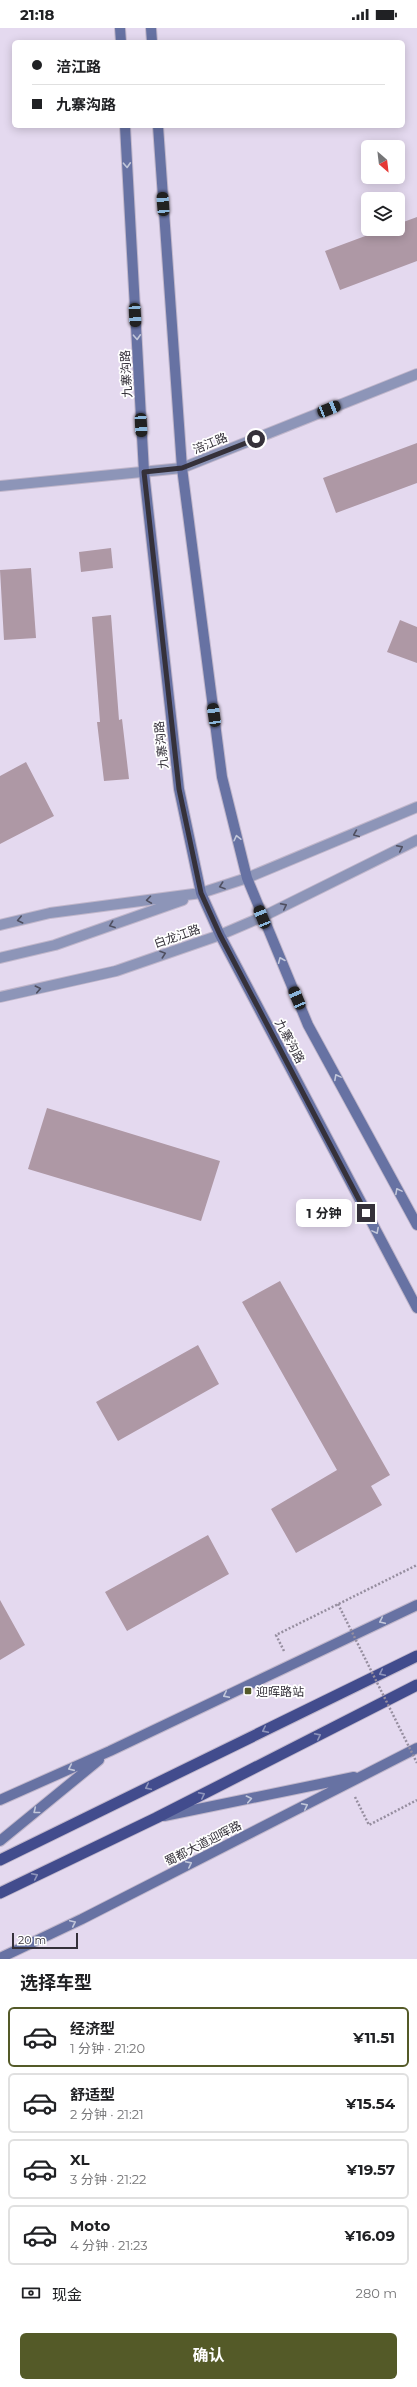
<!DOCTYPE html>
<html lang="zh">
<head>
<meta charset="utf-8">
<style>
  body { margin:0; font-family:Montserrat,"Noto Sans SC",sans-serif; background:#f6f6f6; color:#202124; height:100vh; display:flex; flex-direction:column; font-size:15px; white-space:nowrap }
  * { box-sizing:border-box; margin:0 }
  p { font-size:13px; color:#757577 }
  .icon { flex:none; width:22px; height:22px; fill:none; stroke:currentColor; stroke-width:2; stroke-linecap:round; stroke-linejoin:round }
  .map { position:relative; height:1931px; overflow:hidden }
  .panel { display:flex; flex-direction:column; background:#fff; flex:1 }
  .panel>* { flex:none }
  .hud { position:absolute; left:12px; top:12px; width:393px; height:88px; border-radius:6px; box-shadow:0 2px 10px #0003; display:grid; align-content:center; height:88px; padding:0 20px; background:#fff }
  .needle { width:26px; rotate:152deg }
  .tools { position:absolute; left:361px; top:112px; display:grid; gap:8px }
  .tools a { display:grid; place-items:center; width:44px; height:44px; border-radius:6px; background:#fff; box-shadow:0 2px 10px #0003; font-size:20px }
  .scale { position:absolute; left:12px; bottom:10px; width:66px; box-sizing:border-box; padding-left:4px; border:2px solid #35313a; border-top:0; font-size:11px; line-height:14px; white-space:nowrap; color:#35313a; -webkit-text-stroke:3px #fff; paint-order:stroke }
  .end { position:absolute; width:18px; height:18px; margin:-9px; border:5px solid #35313a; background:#fff; box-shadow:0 0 0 2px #fff }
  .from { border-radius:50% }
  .bubble { position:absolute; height:28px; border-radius:6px; background:#fff; box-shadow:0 2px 10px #0003; font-size:13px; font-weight:700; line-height:28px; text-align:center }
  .car { position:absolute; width:12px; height:24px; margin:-12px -6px; border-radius:5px; box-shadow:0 0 3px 1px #0007; background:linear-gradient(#222 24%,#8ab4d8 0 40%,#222 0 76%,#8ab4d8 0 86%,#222 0) }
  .hud b { display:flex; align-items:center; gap:14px; height:38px; font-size:15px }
  .hud b+b { border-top:1px solid #e0e0e0 }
  .hud i { width:10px; height:10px; background:#202124 }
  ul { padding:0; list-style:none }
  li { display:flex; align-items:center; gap:12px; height:60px; margin:0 8px 6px; padding:0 12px; border:2px solid #e0e0e0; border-radius:6px }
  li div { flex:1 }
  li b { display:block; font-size:15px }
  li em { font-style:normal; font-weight:700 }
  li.active { border-color:#545a28 }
  li>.icon { width:36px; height:36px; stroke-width:1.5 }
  h2 { padding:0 20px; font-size:18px; line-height:48px }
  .pay { display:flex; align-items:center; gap:10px; height:44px; padding:0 20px; font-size:15px }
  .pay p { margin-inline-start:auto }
  .action { display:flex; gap:8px; margin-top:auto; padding:8px 20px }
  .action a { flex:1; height:46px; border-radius:6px; background:#545a28; color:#fff; font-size:16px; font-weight:700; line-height:46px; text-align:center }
  .status { display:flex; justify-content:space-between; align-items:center; height:28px; padding:0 20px; background:#fff; direction:ltr }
  .status svg { height:11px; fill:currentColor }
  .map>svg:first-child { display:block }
</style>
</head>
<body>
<div class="status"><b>21:18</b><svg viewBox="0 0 49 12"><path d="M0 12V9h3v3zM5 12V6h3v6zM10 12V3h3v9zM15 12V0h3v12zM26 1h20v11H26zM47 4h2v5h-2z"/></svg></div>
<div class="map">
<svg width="417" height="1931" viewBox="0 0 417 1931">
  <rect width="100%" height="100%" fill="#e4d9ef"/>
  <path fill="#ae98a5" d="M417 189V233L340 262 325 223 384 201H398V196Z
    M417 415V455L336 485 323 450Z
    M111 520 113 540 81 544 79 524Z
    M31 540 36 610 4 612 0 542Z
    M111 587 119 692 122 691 129 751 104 753 97 694H100L92 589Z
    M400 592 417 599V635L387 624Z
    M26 734 54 788 0 816V748Z
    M47 1080 220 1133 201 1193 28 1141Z
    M280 1253 390 1447 371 1458 382 1477 296 1525 271 1481 337 1442 242 1274Z
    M198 1317 219 1356 118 1413 96 1374Z
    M208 1507 229 1546 127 1603 105 1564Z
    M0 1572 25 1617 0 1632Z"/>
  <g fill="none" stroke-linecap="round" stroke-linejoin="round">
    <defs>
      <path id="minor" d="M0 458 182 440 417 346"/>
      <path id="tertiary" d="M0 897 50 885 201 865 247 850 417 779
        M0 930 55 917 183 872
        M0 969 116 943 220 907 262 889 417 812"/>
      <path id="secondary" d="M120 0 121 14
        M151 0 152 14
        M125 98 144 444 179 761 201 865 220 907 417 1280
        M158 98 182 440 222 749 247 850 308 997 417 1197
        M0 1772 110 1723 417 1577
        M164 1788 354 1749
        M0 1813 99 1732
        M0 1930 82 1891 417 1720"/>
      <path id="trunk" d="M0 1832 417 1628
        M0 1865 156 1790 417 1657"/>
    </defs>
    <use href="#minor" stroke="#c1b7cb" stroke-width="12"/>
    <use href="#tertiary" stroke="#c1b7cb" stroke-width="12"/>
    <use href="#secondary" stroke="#c1b7cb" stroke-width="12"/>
    <use href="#trunk" stroke="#c1b7cb" stroke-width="13"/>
    <path stroke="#968e9f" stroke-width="2.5" stroke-dasharray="2 2" stroke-linecap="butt" d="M284 1623 276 1607 417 1537
      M355 1769 369 1797 417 1772"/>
    <use href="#minor" stroke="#8d95b8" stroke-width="10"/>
    <use href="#tertiary" stroke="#8d95b8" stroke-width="10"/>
    <use href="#secondary" stroke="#6772a3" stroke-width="10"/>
    <use href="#trunk" stroke="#424c8d" stroke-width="11"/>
    <path stroke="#968e9f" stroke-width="2.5" stroke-dasharray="2 2" stroke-linecap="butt" d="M338 1576 417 1735"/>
  </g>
  <defs><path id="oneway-chevron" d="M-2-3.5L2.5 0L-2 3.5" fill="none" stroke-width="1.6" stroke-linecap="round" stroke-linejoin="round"/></defs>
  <g stroke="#c2c7da">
    <use href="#oneway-chevron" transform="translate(127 137) rotate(87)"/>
    <use href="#oneway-chevron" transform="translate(137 309) rotate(87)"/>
    <use href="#oneway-chevron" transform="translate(237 810) rotate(-103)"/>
    <use href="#oneway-chevron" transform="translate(281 932) rotate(-113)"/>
    <use href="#oneway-chevron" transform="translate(337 1049) rotate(-118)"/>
    <use href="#oneway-chevron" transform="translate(398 1163) rotate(-118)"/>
    <use href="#oneway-chevron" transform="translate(376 1203) rotate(62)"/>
    <use href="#oneway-chevron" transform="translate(382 1593) rotate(155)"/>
    <use href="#oneway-chevron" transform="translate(226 1667) rotate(154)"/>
    <use href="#oneway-chevron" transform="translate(71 1740) rotate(156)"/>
    <use href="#oneway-chevron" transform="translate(249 1771) rotate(-12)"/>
    <use href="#oneway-chevron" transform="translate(305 1778) rotate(-27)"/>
    <use href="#oneway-chevron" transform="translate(36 1783) rotate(141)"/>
    <use href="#oneway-chevron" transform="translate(189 1836) rotate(-27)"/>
    <use href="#oneway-chevron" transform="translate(73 1895) rotate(-25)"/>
  </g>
  <g stroke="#4f4f60">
    <use href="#oneway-chevron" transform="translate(356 806) rotate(157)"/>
    <use href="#oneway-chevron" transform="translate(400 820) rotate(-26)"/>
    <use href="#oneway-chevron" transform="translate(222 858) rotate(161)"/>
    <use href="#oneway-chevron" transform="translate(149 872) rotate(172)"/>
    <use href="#oneway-chevron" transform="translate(284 878) rotate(-27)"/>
    <use href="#oneway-chevron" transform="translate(20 892) rotate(167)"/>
    <use href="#oneway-chevron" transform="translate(112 897) rotate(160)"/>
    <use href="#oneway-chevron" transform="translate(163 926) rotate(-19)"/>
    <use href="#oneway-chevron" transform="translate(38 961) rotate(-13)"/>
  </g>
  <g stroke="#8e94bb">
    <use href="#oneway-chevron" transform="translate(382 1645) rotate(154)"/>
    <use href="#oneway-chevron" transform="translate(265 1702) rotate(154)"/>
    <use href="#oneway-chevron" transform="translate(318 1708) rotate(-27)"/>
    <use href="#oneway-chevron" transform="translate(148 1759) rotate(154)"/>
    <use href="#oneway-chevron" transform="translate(202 1767) rotate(-27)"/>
    <use href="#oneway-chevron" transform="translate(35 1848) rotate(-26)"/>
  </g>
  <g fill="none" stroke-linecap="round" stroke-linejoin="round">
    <path stroke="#35313a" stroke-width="5" d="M256 411 182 440 144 444 179 761 201 865 220 907 366 1185"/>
  </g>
  <rect fill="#545a28" stroke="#fff" stroke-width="1.5" x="244" y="1659" width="8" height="8" rx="2"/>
  <g text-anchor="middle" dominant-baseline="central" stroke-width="3.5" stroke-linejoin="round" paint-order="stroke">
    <g font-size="12" fill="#35313a" stroke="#fff">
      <text transform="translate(126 346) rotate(-93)">九寨沟路</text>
      <text transform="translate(210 415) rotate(-22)">涪江路</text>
      <text transform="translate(161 717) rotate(-96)">九寨沟路</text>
      <text transform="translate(177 908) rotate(-19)">白龙江路</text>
      <text transform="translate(290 1013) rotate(62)">九寨沟路</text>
      <text transform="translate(203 1815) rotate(-27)">蜀都大道迎晖路</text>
    </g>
    <g font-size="12" fill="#35313a" stroke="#fff" text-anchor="start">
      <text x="256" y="1663">迎晖路站</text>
    </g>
  </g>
</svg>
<div class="tools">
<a><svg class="needle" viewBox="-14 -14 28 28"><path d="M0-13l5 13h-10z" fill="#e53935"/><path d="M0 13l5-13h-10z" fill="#757577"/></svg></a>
<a><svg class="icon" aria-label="layers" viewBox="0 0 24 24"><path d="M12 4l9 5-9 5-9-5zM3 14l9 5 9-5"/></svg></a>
</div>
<div class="scale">20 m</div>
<i class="end from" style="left:256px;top:411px"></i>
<i class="end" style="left:366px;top:1185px"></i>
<div class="bubble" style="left:296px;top:1171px;width:56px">1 分钟</div>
<i class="car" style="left:163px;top:176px;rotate:356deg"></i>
<i class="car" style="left:135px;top:287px;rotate:177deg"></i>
<i class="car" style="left:329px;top:381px;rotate:68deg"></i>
<i class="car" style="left:141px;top:397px;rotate:177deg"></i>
<i class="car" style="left:214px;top:687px;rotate:352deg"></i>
<i class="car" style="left:262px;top:889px;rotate:338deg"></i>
<i class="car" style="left:297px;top:970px;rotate:337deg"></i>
<div class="hud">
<b><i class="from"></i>涪江路</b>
<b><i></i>九寨沟路</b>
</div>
</div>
<section class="panel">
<h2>选择车型</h2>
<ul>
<li class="active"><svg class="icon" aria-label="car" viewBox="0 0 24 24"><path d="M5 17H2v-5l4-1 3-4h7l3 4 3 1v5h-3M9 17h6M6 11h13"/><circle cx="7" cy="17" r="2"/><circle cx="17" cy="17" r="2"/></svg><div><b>经济型</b><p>1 分钟 · 21:20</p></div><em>¥11.51</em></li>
<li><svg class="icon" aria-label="car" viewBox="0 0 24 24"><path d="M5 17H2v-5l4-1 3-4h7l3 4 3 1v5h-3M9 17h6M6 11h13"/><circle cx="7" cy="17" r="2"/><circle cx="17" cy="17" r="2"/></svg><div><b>舒适型</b><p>2 分钟 · 21:21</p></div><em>¥15.54</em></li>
<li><svg class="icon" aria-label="car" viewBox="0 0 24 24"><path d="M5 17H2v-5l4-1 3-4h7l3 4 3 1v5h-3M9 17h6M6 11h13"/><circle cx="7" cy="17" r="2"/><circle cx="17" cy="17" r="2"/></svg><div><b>XL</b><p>3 分钟 · 21:22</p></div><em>¥19.57</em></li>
<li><svg class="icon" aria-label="car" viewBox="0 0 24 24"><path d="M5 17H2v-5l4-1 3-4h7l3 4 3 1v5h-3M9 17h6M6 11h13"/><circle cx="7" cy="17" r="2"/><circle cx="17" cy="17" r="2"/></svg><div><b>Moto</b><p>4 分钟 · 21:23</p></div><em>¥16.09</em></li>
</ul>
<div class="pay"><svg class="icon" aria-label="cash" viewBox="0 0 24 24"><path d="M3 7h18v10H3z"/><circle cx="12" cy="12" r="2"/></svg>现金<p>280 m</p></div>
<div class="action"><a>确认</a></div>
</section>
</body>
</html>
